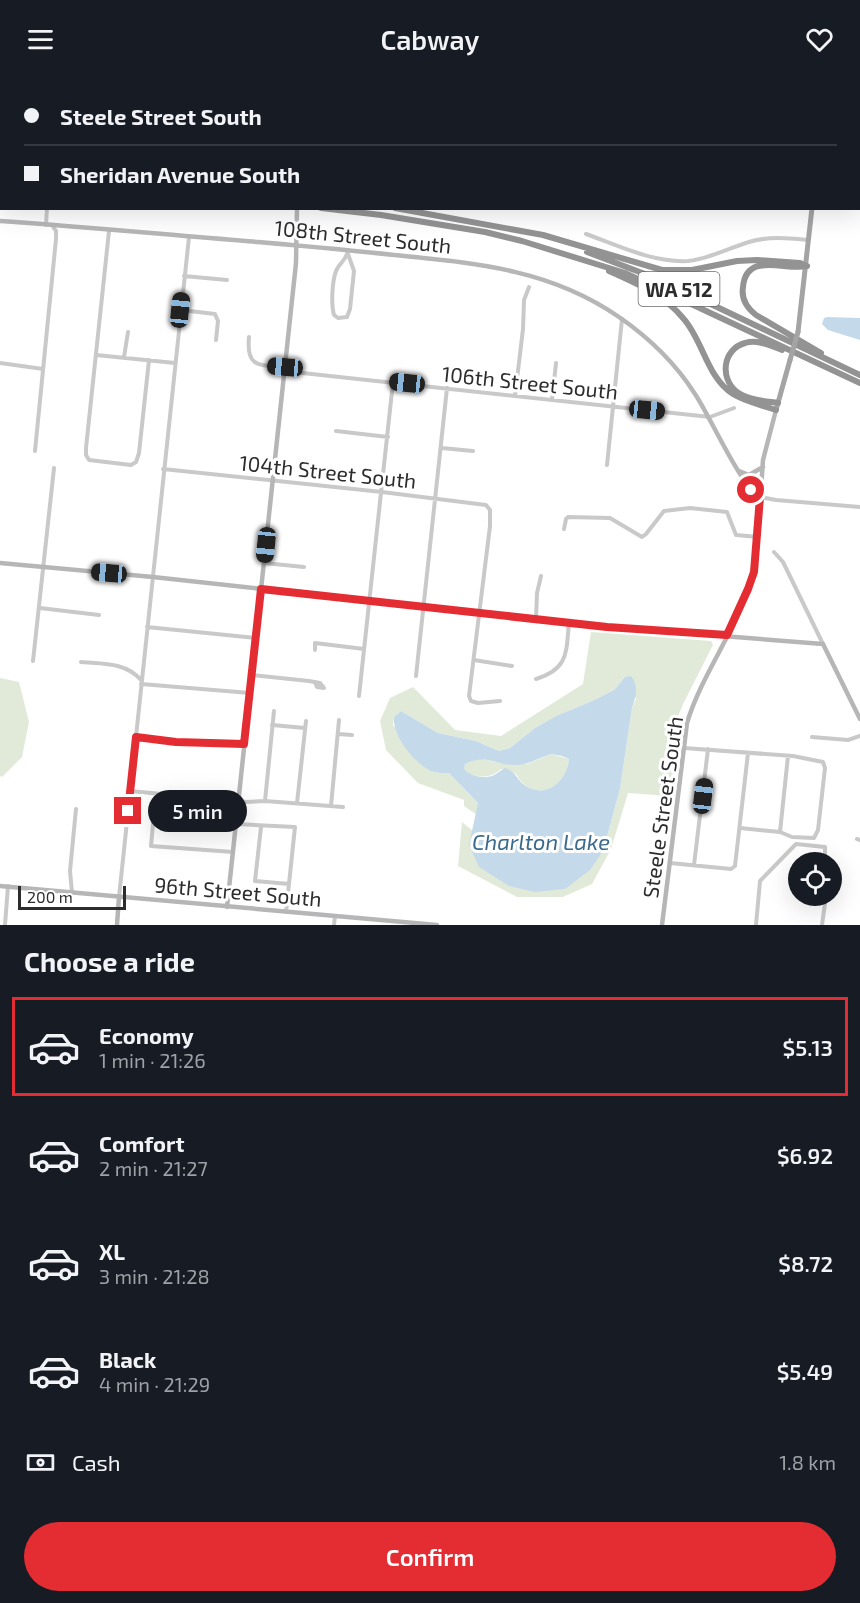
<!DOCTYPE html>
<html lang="en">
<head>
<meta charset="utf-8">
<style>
  body { margin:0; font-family:"Exo 2",sans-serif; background:#20242c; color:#f1f3f6; height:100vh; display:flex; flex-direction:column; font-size:22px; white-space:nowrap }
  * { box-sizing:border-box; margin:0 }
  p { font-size:20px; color:#9ea1a6 }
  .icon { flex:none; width:33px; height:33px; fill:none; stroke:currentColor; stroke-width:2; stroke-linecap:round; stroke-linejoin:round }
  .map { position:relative; height:847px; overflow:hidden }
  .panel { display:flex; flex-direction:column; background:#171b24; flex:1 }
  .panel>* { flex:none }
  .hud { position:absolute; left:0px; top:0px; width:861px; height:132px; box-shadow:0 6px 24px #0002; display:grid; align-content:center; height:132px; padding:0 24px; background:#171b24 }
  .tools { position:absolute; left:788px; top:774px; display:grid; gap:12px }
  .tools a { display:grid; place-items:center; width:54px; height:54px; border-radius:50%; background:#171b24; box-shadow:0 6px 24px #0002; font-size:30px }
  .scale { position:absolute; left:18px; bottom:15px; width:108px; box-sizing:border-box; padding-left:6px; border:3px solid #2c2c2c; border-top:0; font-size:16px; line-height:21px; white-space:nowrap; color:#2c2c2c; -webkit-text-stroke:4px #fff; paint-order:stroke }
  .end { position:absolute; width:27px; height:27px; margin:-14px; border:8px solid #e42c33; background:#fff; box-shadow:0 0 0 3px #fff }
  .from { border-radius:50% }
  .bubble { position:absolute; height:42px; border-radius:21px; background:#171b24; box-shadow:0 6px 24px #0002; font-size:20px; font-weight:600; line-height:42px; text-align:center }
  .car { position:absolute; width:18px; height:36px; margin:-18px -9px; border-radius:8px; box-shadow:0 0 4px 2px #0007; background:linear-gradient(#222 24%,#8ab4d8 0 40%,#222 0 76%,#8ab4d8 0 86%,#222 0) }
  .hud b { display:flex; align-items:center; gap:21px; height:57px; font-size:22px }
  .hud b+b { border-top:2px solid #363941 }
  .hud i { width:15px; height:15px; background:#f1f3f6 }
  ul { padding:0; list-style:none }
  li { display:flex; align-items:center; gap:18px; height:99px; margin:0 12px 9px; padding:0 12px; border:3px solid transparent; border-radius:0px }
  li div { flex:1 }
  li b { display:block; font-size:22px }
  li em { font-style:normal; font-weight:600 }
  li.current { border-color:#e42c33 }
  li>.icon { width:54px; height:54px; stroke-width:1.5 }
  h2 { padding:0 24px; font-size:27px; line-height:72px }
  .pay { display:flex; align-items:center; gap:15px; height:66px; padding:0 24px; font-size:22px }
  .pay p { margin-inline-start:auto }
  .cta { display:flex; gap:12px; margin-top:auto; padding:12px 24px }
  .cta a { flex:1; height:69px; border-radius:36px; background:#e42c33; color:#fff; font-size:24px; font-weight:600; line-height:69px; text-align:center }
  header { display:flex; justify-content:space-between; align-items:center; height:78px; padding:0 24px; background:#171b24; font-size:27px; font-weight:600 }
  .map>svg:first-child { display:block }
</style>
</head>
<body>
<header><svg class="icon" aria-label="menu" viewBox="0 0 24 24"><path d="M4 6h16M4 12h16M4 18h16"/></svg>Cabway<svg class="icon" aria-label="heart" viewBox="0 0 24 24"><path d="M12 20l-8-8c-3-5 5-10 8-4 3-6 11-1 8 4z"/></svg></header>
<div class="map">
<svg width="860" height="847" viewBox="0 0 860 847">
  <rect width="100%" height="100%" fill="#fff"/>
  <path fill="#e1ead9" d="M591 554 711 563 713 567 683 626 677 641 671 718 628 715 611 771 592 806 563 819H517L458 788 462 744 473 753 469 767 603 773 620 711 632 630 636 621 625 599 614 612 592 623 556 638 535 650 510 670 499 673 476 663 438 655 401 633 394 639 393 647 434 694 449 695 478 725 477 737 464 728V722L418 705 386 672 380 643 390 620 413 609 455 652 501 658 583 606Z
    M0 600 19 604 29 644 22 679 2 699 0 698Z
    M551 676 569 681C567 713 532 725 516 696L501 691C491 701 474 701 463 691L465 686 478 680 501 685 527 686Z"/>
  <path fill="#c4daea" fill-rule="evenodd" d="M827 239 860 240V262L828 252 822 246 824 240Z
    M631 598C639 608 636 619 632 630L620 711 603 773 590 792 565 811 535 814 509 808 479 789 469 767 478 725 449 695C444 695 438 695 434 694 416 688 392 658 394 639L401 633 438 655 476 663 499 673 510 670 535 650 556 638 592 623 614 612 625 599ZM551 676 562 678 569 681C567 703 547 721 526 708 517 703 516 693 505 690 501 692 497 696 492 698 483 701 470 698 464 691L465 686C487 676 492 686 513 687 527 688 538 680 551 676Z"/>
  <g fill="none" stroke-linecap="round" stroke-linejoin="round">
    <path stroke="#c9c9c9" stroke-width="4" d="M137 0 151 2
      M356 0 370 2
      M195 2V0
      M0 39H2
      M46 147 47 130
      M109 153 86 370V377L89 382 131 387 136 384 139 375 149 282
      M586 156C617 167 653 185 688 183 709 181 729 170 749 164 769 158 788 160 808 162
      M348 176 354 193 350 231 347 239 338 240 334 237C331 226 332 204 336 193 339 185 347 182 348 172
      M184 198 227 202
      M181 232 215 236 218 243 216 262
      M249 259C246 290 259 287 285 289
      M96 277 175 285
      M124 279 128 254
      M0 285 43 291
      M284 293 710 339 734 330
      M515 318 523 251 524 222 529 209
      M552 322 556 285
      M336 353 388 359
      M442 370 473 373
      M35 373 56 161V153L52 147
      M607 387 622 241
      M163 391 382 414 486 427 490 432V448L469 618 471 623 478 625 500 623
      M760 419 776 422 860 429
      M564 451 566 441 568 439 610 440 642 459 646 456 664 433 690 430 727 434 736 457 758 459
      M774 474 783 484 823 566
      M264 485 304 489
      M40 530 99 537
      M536 541 537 515 541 498
      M147 549 256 560
      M315 572V565L364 571
      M474 582 512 588
      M33 583 54 390
      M81 584C102 586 126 584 141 602
      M252 597 309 603 320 605 324 610 317 609 315 604
      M416 598 447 310
      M536 601C569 591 566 574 569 545
      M141 606 250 615
      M359 618 393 304
      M272 647 305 650
      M338 656 352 657
      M136 659 176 664 244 667
      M812 659 848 662 860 658
      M684 670 793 678 823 684 825 690 818 752 814 760 792 759 780 754 740 750
      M130 713 246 724 265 723 343 729
      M265 723 274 633
      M297 725 306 643
      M331 728 339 642
      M153 746 151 768 233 774
      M236 746 295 749 286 834
      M261 749 255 803 289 806
      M780 754 788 678
      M857 761 860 762
      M670 785 731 791 735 788 748 675
      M694 787 708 671
      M72 815 70 793 76 731
      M119 819 189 159
      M5 847 8 808
      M334 847 335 838
      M756 847 760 803 796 766 825 769V784
      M822 847 826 818"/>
    <path stroke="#b6b6b6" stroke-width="4.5" d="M734 0 743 2
      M304 2 305 0
      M0 143C86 149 172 157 258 164 304 168 349 172 394 177 475 185 550 191 619 239 648 259 676 286 695 316 710 338 741 409 760 419
      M739 393 749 397 763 389
      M0 485 153 499 607 549 823 566 860 641
      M0 808 437 847
      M227 829 296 185 297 130
      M117 847 119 819
      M662 847 687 645C704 589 746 541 756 482L763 382 776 332"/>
    <path stroke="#a4a4a4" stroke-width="5" d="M825 2V0
      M798 254 812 130
      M776 332 790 282"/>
    <path stroke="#939393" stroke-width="6" d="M0 89H2
      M0 98H2
      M321 130 381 137 485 154 522 163 625 195 860 305
      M395 130 543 157 662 192H692L737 183 757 182 800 185 807 188
      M587 174 658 201 860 297
      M806 188C786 193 746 173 743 209 741 221 747 230 756 237L821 275
      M609 193C636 205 664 217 683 240 703 262 707 300 733 316 746 324 762 327 776 332
      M778 325C765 323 748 322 737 314 719 300 723 271 745 265 758 261 771 268 782 272"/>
    <path stroke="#a4a4a4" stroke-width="5" d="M790 282 798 254"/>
  </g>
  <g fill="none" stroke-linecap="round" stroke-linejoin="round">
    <path stroke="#e42c33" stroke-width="8" d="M128 733 136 659 176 664 244 666 261 511 607 549 727 557 748 511 754 494 760 419 751 412"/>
  </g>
  <g text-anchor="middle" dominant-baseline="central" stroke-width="6" stroke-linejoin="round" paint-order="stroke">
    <rect fill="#fff" stroke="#6b6b6b" stroke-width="1.5" x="638.5" y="194" width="81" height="34" rx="4.5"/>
    <g font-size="20" font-weight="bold" fill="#2c2c2c">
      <text x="679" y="211">WA 512</text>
    </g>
    <g font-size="21" fill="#2c2c2c" stroke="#fff">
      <text transform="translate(363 158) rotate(6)">108th Street South</text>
      <text transform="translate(530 304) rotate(6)">106th Street South</text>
      <text transform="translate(328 393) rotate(6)">104th Street South</text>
      <text transform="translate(662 729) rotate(-82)">Steele Street South</text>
      <text transform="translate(238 813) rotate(5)">96th Street South</text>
    </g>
    <g font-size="22" font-style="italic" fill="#3b6a8d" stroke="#fff">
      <text x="541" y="763">Charlton Lake</text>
    </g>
  </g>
</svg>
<div class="tools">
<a><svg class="icon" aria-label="locate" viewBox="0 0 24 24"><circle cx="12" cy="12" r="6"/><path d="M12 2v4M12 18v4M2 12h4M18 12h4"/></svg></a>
</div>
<div class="scale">200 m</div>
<i class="end from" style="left:751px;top:412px"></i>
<i class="end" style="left:128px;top:733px"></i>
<div class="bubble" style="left:148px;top:712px;width:99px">5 min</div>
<i class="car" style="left:180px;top:232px;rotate:6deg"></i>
<i class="car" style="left:285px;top:289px;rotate:275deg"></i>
<i class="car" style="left:407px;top:305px;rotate:276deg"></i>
<i class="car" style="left:647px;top:332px;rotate:96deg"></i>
<i class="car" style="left:266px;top:467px;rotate:186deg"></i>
<i class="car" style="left:109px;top:495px;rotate:275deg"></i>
<i class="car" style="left:703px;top:718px;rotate:7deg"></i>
<div class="hud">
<b><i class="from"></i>Steele Street South</b>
<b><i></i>Sheridan Avenue South</b>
</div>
</div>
<section class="panel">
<h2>Choose a ride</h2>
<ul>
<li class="current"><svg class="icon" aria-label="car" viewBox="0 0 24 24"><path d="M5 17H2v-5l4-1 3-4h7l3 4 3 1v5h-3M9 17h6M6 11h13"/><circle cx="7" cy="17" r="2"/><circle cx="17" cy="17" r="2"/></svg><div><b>Economy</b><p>1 min · 21:26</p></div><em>$5.13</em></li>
<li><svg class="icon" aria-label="car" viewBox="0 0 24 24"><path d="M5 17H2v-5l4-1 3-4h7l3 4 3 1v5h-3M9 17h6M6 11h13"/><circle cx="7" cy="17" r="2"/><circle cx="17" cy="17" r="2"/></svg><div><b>Comfort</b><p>2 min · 21:27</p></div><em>$6.92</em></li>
<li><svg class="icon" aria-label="car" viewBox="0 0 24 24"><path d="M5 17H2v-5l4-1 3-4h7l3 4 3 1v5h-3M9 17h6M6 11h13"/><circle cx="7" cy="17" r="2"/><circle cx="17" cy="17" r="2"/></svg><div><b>XL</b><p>3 min · 21:28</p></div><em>$8.72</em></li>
<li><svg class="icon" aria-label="car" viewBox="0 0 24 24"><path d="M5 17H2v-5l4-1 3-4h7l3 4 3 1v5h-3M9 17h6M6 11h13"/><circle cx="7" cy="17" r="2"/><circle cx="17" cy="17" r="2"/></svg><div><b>Black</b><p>4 min · 21:29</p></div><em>$5.49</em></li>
</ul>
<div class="pay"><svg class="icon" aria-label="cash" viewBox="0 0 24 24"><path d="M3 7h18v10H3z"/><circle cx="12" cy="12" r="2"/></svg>Cash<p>1.8 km</p></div>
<div class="cta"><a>Confirm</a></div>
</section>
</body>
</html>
